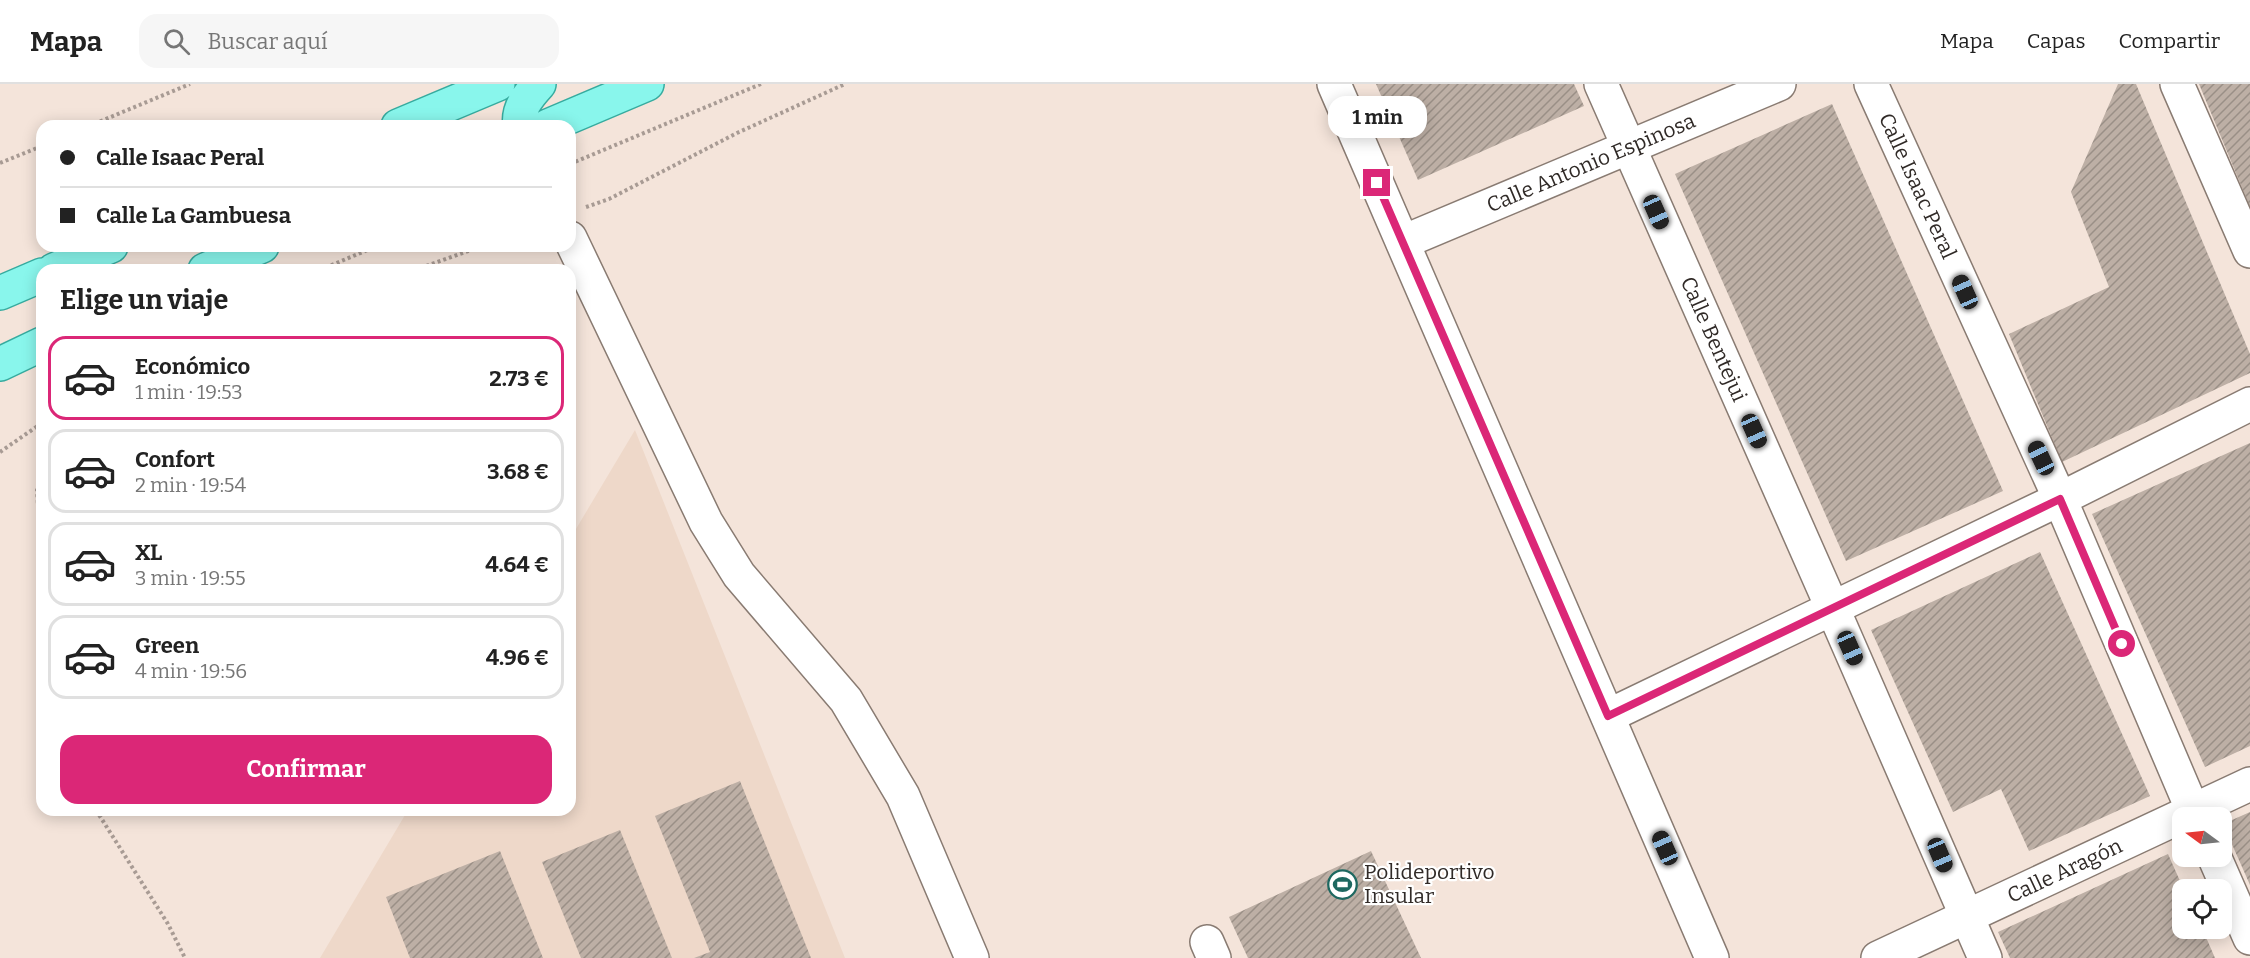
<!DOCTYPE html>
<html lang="es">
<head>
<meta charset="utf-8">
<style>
  body { margin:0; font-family:Bitter,serif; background:#f6f6f6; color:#222; height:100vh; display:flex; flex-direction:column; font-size:22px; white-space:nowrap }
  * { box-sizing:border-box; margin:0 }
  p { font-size:20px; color:#767676 }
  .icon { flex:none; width:33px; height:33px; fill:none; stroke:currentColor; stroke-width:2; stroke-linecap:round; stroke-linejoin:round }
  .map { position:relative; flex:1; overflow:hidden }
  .drawer { position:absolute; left:36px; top:180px; width:540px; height:552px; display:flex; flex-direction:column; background:#fff; border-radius:18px; box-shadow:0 3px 15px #0003 }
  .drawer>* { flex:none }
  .hud { position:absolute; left:36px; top:36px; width:540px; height:132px; border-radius:18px; box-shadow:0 3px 15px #0003; display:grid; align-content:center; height:132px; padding:0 24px; background:#fff }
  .needle { width:39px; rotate:285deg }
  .tools { position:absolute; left:2172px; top:723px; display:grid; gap:12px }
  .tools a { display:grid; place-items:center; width:60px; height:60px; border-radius:12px; background:#fff; box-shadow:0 3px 15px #0003; font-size:30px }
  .end { position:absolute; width:27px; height:27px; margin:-14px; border:8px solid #db2777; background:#fff; box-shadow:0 0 0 3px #fff }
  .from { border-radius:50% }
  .bubble { position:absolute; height:42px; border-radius:18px; background:#fff; box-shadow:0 3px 15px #0003; font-size:20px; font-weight:700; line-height:42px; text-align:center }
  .car { position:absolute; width:18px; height:36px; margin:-18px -9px; border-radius:8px; box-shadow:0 0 4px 2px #0007; background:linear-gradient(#222 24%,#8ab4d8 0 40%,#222 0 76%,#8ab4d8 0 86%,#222 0) }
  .hud b { display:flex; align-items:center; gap:21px; height:57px; font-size:22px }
  .hud b+b { border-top:2px solid #e0e0e0 }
  .hud i { width:15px; height:15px; background:#222 }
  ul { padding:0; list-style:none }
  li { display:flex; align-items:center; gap:18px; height:84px; margin:0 12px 9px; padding:0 12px; border:3px solid #e0e0e0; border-radius:18px }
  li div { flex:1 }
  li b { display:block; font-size:22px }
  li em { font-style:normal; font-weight:700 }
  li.active { border-color:#db2777 }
  li>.icon { width:54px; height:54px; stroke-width:1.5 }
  h2 { padding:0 24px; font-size:27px; line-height:72px }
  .primary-button { display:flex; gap:12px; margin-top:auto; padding:12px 24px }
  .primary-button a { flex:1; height:69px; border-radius:18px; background:#db2777; color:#fff; font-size:24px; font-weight:700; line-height:69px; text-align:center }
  header { display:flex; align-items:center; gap:36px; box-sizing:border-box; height:84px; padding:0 30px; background:#fff; border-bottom:2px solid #e0e0e0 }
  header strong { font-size:28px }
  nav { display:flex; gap:33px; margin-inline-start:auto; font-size:21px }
  .search { width:420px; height:54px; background:#f6f6f6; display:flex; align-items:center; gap:15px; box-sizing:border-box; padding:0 21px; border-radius:18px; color:#767676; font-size:22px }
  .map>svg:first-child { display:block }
</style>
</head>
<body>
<header>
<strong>Mapa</strong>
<div class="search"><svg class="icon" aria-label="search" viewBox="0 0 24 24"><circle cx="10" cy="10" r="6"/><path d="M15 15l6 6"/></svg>Buscar aquí</div>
<nav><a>Mapa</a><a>Capas</a><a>Compartir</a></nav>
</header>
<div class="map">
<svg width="2250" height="874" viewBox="0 0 2250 874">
  <defs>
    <pattern id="building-hatch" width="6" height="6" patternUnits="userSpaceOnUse" patternTransform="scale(1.5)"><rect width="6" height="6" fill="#bdafa5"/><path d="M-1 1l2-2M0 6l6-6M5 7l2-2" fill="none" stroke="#9a8f86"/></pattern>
  </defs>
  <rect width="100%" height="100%" fill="#f4e4da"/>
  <path fill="#eed8c9" d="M635 346 845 874H320L408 726H570V455Z"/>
  <path fill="url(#building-hatch)" d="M1376 0H1574L1584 22 1418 96Z
    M2118 0H2136L2250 270V289L2062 378 2009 250 2109 203 2071 108Z
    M2199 0H2250V123Z
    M1832 20 2003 407 1846 477 1675 90Z
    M2250 359V662L2205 683 2092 430Z
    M2040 468 2150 712 2029 767 2001 705 1953 728 1871 546Z
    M740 697 811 874H694L710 868 655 732Z
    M2250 728V801L2223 740Z
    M620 746 672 874H581L542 778Z
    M500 767 543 874H410L386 813Z
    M1371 767 1421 874H1248L1229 833Z
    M2168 770 2184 806 2182 844H2202L2215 874H2010L1998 848Z"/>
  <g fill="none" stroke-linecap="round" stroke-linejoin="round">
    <defs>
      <g id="minor">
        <path d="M1334 0 1712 874"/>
        <path id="s1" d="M1601 0 1832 523 1985 874"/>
        <path id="s2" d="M1871 0 2060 415 2196 734"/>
        <path d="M2177 0 2250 167"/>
        <path d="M570 154 706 438 739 491 846 616 903 712 972 874"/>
        <path id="s3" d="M1403 158 1779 0"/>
        <path d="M1608 632 2060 415 2250 320"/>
        <path d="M2214 772 2250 854"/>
        <path d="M1207 858 1214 874"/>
        <path id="s4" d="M1878 874 2250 700"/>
      </g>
      <path id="major" d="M398 42 498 0
        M520 42C517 25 528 12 539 0
        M548 42 647 0
        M54 186 111 162
        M205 186 262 162
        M0 209 42 191
        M0 280 42 260"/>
    </defs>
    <use href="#minor" stroke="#897b72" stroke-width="36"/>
    <use href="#major" stroke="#37ab9f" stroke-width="36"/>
    <path stroke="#a89b94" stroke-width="4" stroke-dasharray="3 3" stroke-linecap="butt" d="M89 42 190 0
      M0 79 42 62
      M570 80 761 0
      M586 123 609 115 737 49 845 0
      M320 186 377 162
      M415 186 482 162
      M0 368 42 339
      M42 400 37 406 42 484
      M96 726 168 840 185 874"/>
    <use href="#minor" stroke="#fff" stroke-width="33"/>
    <use href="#major" stroke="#89f6ec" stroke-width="33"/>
  </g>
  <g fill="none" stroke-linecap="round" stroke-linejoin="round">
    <path stroke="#db2777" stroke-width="8" d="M1377 99 1608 632 2060 415 2122 560"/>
  </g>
  <defs>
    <symbol id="stadium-ring" viewBox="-11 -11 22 22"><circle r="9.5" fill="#fff" stroke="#1d6860" stroke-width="1.5"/><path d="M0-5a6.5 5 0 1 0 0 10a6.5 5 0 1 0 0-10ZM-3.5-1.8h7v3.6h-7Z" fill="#1d6860"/></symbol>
  </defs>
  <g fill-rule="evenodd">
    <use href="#stadium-ring" x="1326" y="784" width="33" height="33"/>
  </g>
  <g text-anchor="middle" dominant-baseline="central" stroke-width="4.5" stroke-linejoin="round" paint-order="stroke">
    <g font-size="21" fill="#302a27" stroke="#fff">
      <text stroke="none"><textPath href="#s3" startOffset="204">Calle Antonio Espinosa</textPath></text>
      <text stroke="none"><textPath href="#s2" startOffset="112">Calle Isaac Peral</textPath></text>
      <text stroke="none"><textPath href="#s1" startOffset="279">Calle Bentejui</textPath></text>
      <text stroke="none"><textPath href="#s4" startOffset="206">Calle Aragón</textPath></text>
    </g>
    <g font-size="21" fill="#302a27" stroke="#fff" text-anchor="start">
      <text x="1364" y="788">Polideportivo<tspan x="1364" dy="24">Insular</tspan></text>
    </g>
  </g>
</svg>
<div class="tools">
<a><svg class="needle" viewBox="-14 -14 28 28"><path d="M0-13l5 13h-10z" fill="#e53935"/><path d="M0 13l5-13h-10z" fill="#767676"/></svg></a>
<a><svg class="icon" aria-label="locate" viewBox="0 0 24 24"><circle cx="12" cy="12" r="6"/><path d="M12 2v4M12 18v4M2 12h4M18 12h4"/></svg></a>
</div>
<i class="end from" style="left:2122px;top:560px"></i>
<i class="end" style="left:1377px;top:99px"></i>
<div class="bubble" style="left:1328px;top:12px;width:99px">1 min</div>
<i class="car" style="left:1656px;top:128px;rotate:156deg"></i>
<i class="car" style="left:1965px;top:208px;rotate:336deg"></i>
<i class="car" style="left:1754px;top:347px;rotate:156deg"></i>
<i class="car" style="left:2041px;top:374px;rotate:335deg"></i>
<i class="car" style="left:1850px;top:564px;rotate:156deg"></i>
<i class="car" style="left:1665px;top:764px;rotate:336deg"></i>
<i class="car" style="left:1940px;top:771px;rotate:157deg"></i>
<div class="hud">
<b><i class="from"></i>Calle Isaac Peral</b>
<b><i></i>Calle La Gambuesa</b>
</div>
<section class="drawer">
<h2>Elige un viaje</h2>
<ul>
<li class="active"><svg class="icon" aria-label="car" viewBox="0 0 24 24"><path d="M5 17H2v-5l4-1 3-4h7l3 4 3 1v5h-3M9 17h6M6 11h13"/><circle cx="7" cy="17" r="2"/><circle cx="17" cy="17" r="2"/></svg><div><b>Económico</b><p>1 min · 19:53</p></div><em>2.73 €</em></li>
<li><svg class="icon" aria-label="car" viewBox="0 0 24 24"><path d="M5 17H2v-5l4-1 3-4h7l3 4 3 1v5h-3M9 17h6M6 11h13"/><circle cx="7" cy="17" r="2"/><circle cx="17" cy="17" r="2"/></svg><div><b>Confort</b><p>2 min · 19:54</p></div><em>3.68 €</em></li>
<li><svg class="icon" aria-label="car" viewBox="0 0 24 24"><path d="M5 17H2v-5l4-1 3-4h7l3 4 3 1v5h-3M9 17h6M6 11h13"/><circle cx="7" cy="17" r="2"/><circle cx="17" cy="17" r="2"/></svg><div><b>XL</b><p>3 min · 19:55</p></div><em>4.64 €</em></li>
<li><svg class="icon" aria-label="car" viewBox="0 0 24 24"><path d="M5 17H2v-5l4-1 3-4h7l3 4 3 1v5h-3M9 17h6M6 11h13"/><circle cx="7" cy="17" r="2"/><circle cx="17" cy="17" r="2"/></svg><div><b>Green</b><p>4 min · 19:56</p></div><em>4.96 €</em></li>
</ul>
<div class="primary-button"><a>Confirmar</a></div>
</section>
</div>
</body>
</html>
